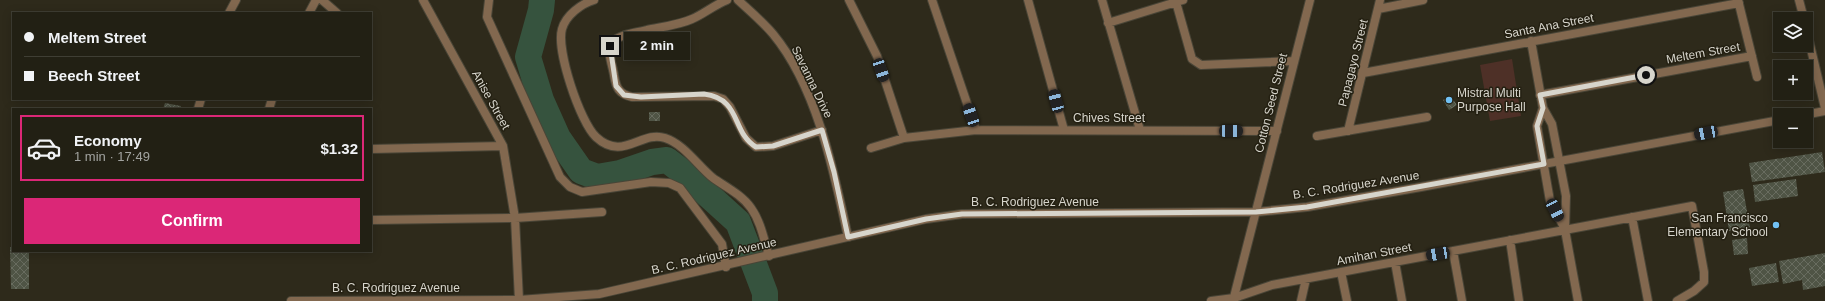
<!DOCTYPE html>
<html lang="en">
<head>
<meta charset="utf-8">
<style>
  body { margin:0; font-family:Helvetica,sans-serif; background:#2e2d22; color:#f1f3f6; height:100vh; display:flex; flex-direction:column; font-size:15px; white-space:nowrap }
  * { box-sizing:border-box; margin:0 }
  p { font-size:13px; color:#a2a3a0 }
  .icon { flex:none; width:22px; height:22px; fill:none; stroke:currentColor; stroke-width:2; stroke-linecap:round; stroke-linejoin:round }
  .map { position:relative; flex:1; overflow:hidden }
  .panel { position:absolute; left:12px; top:108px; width:360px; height:144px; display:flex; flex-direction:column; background:#222014; border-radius:0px; box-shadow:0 2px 10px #0003,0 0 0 1px #3f3e34 }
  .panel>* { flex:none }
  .banner { position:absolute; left:12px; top:12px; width:360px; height:88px; border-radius:0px; box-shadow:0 2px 10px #0003,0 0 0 1px #3f3e34; display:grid; align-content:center; height:88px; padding:0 12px; background:#222014 }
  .buttons { position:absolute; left:1773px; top:12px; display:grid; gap:8px }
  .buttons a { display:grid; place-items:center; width:40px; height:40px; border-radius:0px; background:#222014; box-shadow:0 2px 10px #0003,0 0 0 1px #3f3e34; font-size:20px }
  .end { position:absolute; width:18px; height:18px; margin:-9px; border:5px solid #d7d5cc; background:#111; box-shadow:0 0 0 2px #111 }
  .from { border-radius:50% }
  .bubble { position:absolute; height:28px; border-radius:0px; background:#222014; box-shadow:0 2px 10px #0003,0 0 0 1px #3f3e34; font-size:13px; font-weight:700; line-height:28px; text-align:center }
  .car { position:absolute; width:12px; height:24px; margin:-12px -6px; border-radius:5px; box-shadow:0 0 3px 1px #0007; background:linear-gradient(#222 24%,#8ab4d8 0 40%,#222 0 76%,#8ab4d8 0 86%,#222 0) }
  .banner b { display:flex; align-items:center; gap:14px; height:38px; font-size:15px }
  .banner b+b { border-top:1px solid #3f3e34 }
  .banner i { width:10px; height:10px; background:#f1f3f6 }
  ul { padding:7px 0 0; list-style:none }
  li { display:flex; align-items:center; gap:12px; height:66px; margin:0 8px 6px; padding:0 4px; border:2px solid transparent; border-radius:0px }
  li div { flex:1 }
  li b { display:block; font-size:15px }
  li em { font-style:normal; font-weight:700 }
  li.active { border-color:#db2777 }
  li>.icon { width:36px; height:36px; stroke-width:1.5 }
  .action { display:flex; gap:8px; margin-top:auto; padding:8px 12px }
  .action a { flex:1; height:46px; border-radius:0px; background:#db2777; color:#fff; font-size:16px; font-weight:700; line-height:46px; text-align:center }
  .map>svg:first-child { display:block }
</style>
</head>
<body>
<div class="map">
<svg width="1825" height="301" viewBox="0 0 1825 301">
  <defs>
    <pattern id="building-cross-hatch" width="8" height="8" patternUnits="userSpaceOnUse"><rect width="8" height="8" fill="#4f5445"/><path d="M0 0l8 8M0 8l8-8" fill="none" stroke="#686c5f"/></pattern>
  </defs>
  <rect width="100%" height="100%" fill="#2e2a1b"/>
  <path fill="#4e3027" d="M1512 59 1521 116 1490 121 1480 65Z"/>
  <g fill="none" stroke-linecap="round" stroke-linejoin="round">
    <path stroke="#36533e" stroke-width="26" d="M542 0 541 10 528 57 541 100 558 138 581 171 597 177 620 173 652 162 667 160 684 173 738 222 765 293V301"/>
  </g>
  <path fill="url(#building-cross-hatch)" d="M1450 95 1457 105 1449 110 1443 100Z
    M165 103 181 106 180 109H163Z
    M649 112H660V121H649Z
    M1822 152 1825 172 1752 182 1749 163Z
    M1796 179 1798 196 1755 202 1753 185Z
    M1743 189 1750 228 1729 231 1723 192Z
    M1747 238 1748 254 1734 255 1732 240Z
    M10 247H13V251H29V289H11Z
    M1825 253V286L1803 290 1802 280 1783 284 1779 261Z
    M1776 263 1779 282 1752 286 1749 268Z"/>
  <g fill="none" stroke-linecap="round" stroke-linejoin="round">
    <defs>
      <path id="minor" d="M322 0 337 13
        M423 0 503 146 515 218 519 300
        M489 0 487 17 560 177 570 187 582 192 651 182 669 183 680 188 722 244 726 267
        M594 0C581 4 566 15 562 29 556 50 580 122 596 137 623 162 641 130 665 138 684 144 698 166 713 178 726 187 742 195 751 208 761 222 764 240 769 256
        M727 0C714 5 704 14 692 19 679 25 661 27 647 30 637 33 616 34 611 45 607 53 613 67 614 75 616 88 619 94 632 97L714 96 723 99 730 107 746 138 756 147 773 146 822 130
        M738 0C750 11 763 22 773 34 817 87 834 172 848 237
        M849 0 877 56 904 138
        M932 0 976 130
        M1028 0 1064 130
        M1102 0 1140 130
        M1738 0 1757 77
        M1176 2 1192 59 1201 65 1294 61
        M1378 9 1423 0
        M229 13 236 0
        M309 13 316 0
        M1108 23 1183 0
        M1531 41 1543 108 1552 124 1566 196 1565 230 1578 301
        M1363 73 1739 3
        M1540 95 1752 56
        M1543 108 1537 126 1550 201 1565 229
        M198 109 201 99
        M269 109 272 99
        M1348 131 1380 0
        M1317 136 1427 117
        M871 148 904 138 976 130 1277 131
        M371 149 503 146
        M1632 217 1648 301
        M371 220 515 218 602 212
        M1510 240 1519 301
        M1453 251 1462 301
        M1395 262 1402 301
        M1341 272 1347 301
        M1211 301 1234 298 1272 285 1692 206 1704 272V282L1694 291 1677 301
        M1233 301 1310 0
        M1301 301 1306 279"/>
      <path id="tertiary" d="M1799 0 1804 19
        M1806 28 1825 108
        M1804 115 1825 111
        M291 301 519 300 599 294 926 219 962 214 1256 212 1307 207 1421 187 1780 120"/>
    </defs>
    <use href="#minor" stroke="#494537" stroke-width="10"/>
    <use href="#tertiary" stroke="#494537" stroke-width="10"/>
    <use href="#minor" stroke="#82684f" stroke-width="8"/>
    <use href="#tertiary" stroke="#82684f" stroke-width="8"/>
  </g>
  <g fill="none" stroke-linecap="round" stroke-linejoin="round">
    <path stroke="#d7d5cc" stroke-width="5" d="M610 46 616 86 624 95 641 97 704 94C742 99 731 132 756 147L773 146 822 130 834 172 848 237 926 219 962 214 1256 212 1307 207 1544 164 1537 126 1543 108 1540 95 1646 75"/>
  </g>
  <g fill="#71c1f5" stroke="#242012" stroke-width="1.5">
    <circle cx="1449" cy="100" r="4"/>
    <circle cx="1776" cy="225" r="4"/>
  </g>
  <g text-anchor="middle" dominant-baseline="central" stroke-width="3" stroke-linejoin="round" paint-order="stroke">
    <g font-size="12" fill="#d7d5cc" stroke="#242012">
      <text transform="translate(1549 26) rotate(-11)">Santa Ana Street</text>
      <text transform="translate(1703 53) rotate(-10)">Meltem Street</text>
      <text transform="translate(1353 63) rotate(-76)">Papagayo Street</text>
      <text transform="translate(812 82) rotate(64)">Savanna Drive</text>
      <text transform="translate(491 100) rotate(61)">Anise Street</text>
      <text transform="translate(1271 103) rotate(-76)">Cotton Seed Street</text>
      <text x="1109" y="118">Chives Street</text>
      <text transform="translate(1356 185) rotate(-9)">B. C. Rodriguez Avenue</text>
      <text x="1035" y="202">B. C. Rodriguez Avenue</text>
      <text transform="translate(1374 254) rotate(-11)">Amihan Street</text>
      <text transform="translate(714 256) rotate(-13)">B. C. Rodriguez Avenue</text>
      <text x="396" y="288">B. C. Rodriguez Avenue</text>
    </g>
    <g font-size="12" fill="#d7d5cc" stroke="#242012" text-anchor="start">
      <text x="1457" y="93">Mistral Multi<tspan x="1457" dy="14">Purpose Hall</tspan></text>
      <text x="1768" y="218" text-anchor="end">San Francisco<tspan x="1768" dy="14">Elementary School</tspan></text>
    </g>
  </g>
</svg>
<div class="buttons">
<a><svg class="icon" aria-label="layers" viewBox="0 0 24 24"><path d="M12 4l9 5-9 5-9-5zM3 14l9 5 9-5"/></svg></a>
<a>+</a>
<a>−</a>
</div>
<i class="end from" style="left:1646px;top:75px"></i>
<i class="end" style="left:610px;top:46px"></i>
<div class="bubble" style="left:624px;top:32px;width:66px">2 min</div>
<i class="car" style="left:881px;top:70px;rotate:161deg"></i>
<i class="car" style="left:1056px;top:101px;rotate:345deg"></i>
<i class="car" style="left:971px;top:115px;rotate:341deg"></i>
<i class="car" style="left:1231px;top:131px;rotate:90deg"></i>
<i class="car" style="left:1706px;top:133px;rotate:259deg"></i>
<i class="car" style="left:1555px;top:210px;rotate:153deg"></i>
<i class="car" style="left:1438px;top:254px;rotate:260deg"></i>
<div class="banner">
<b><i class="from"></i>Meltem Street</b>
<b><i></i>Beech Street</b>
</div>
<section class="panel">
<ul>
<li class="active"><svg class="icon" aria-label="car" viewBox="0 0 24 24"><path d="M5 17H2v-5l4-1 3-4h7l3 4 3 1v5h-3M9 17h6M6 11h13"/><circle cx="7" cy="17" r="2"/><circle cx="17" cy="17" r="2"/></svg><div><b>Economy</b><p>1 min · 17:49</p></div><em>$1.32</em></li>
</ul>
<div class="action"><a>Confirm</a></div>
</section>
</div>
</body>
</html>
